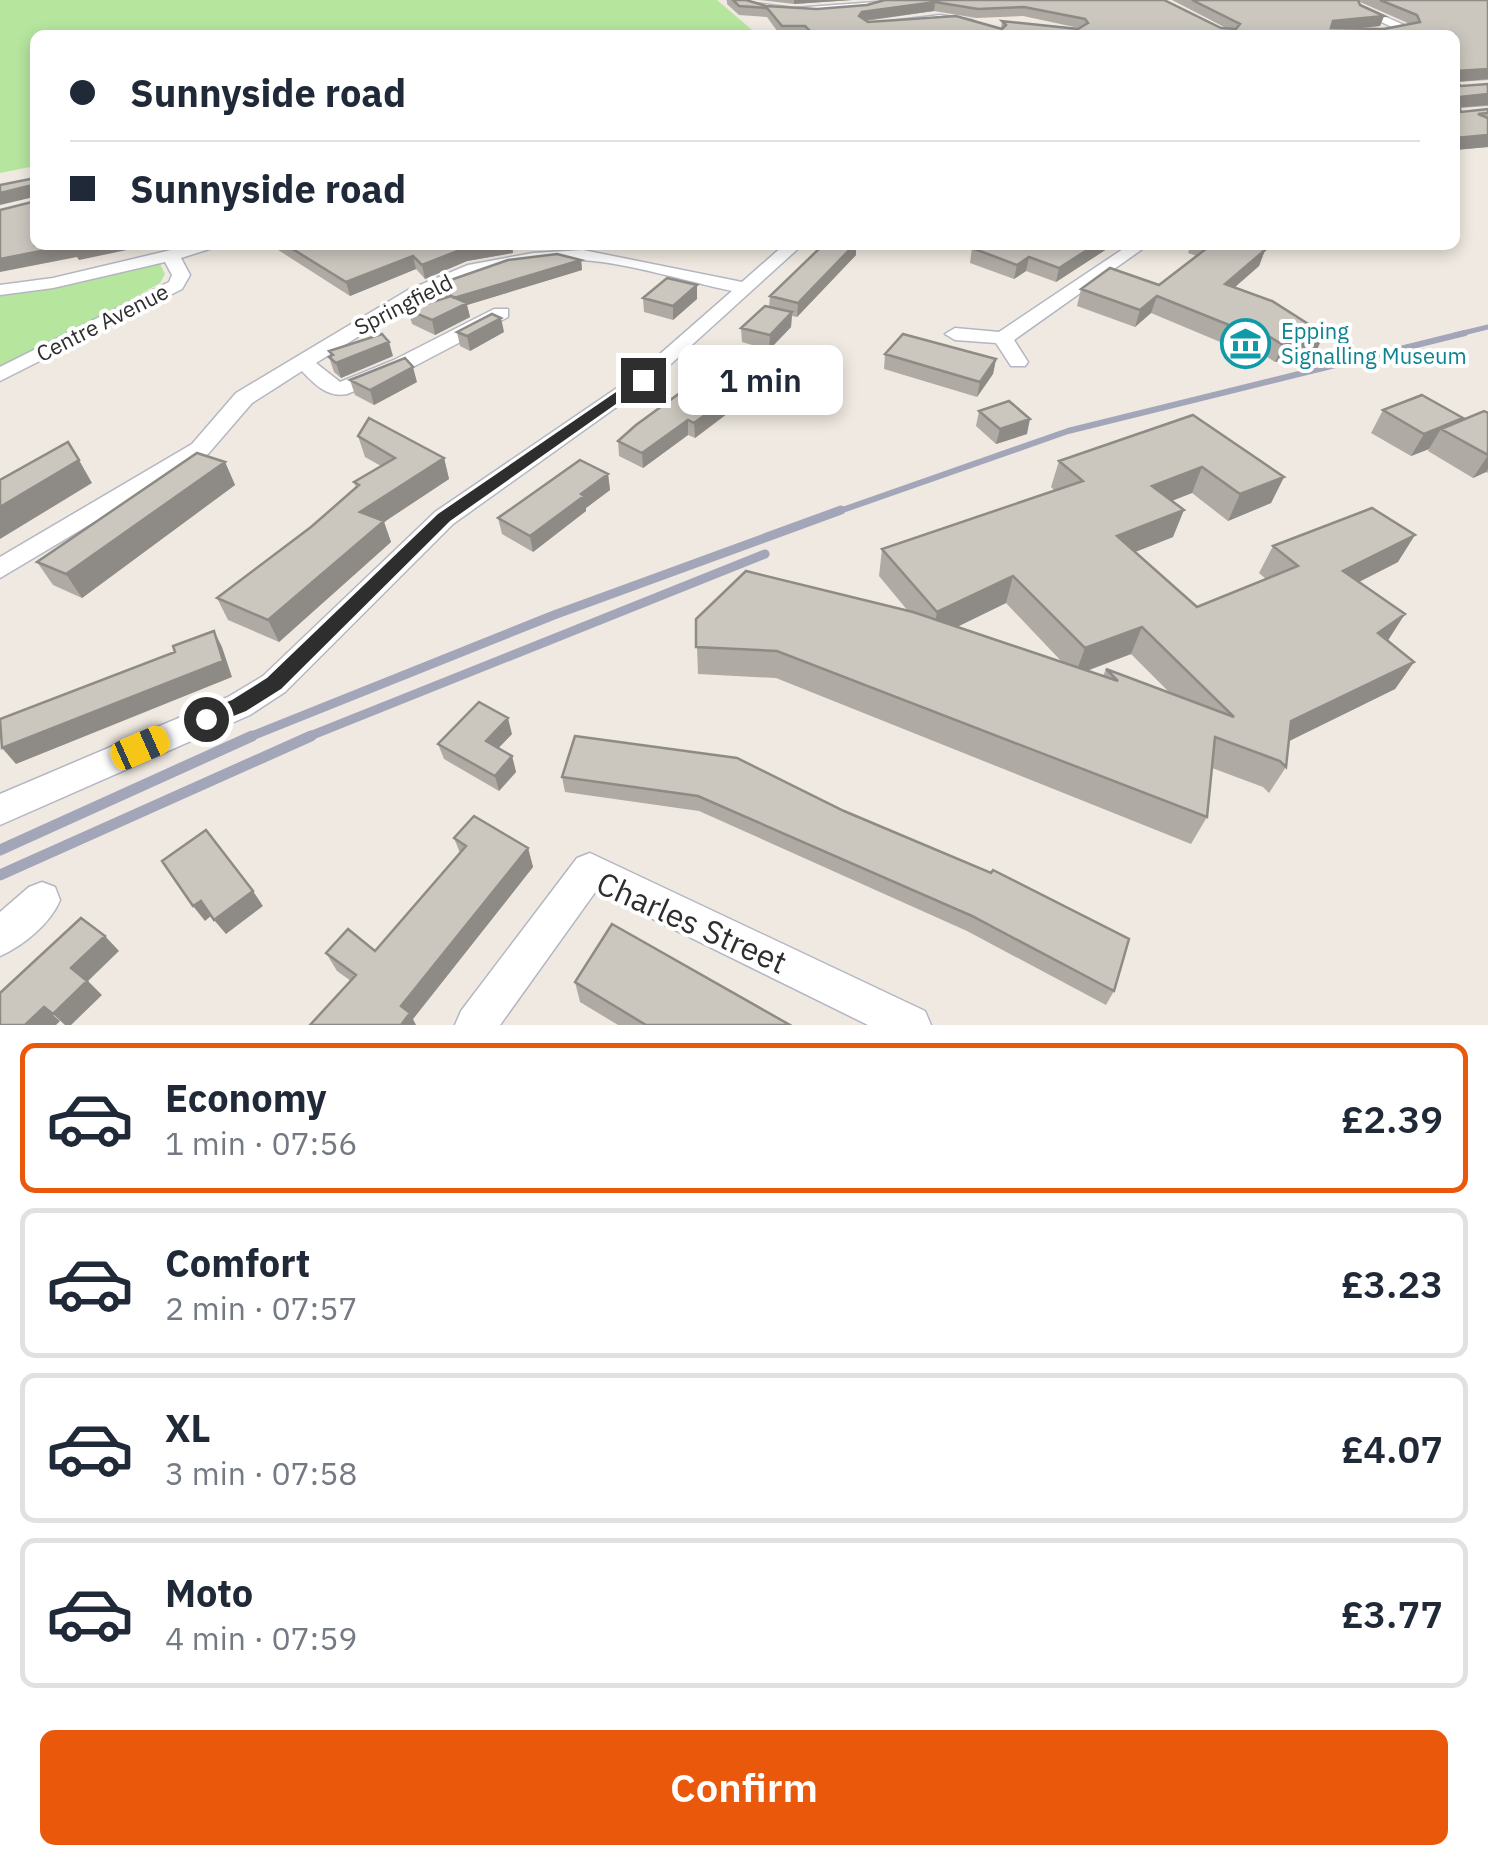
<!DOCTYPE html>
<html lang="en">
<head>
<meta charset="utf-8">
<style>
  body { margin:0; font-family:"IBM Plex Sans",sans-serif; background:#f6f6f7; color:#1f2937; height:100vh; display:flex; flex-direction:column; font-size:38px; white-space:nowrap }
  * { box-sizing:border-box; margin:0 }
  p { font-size:32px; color:#747a83 }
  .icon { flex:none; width:55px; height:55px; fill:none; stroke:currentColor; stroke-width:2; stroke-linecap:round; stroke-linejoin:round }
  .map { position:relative; height:1025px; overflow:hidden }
  .sheet { display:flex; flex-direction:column; background:#fff; flex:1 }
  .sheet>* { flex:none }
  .banner { position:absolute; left:30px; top:30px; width:1430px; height:220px; border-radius:15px; box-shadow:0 5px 15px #0003; display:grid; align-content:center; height:220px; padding:0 40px; background:#fff }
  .end { position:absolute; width:45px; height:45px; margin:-22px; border:12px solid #2e2e2e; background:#fff; box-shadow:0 0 0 5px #fff }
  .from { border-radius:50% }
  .bubble { position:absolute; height:70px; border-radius:15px; background:#fff; box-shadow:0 5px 15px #0003; font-size:32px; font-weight:600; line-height:70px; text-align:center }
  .car { position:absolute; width:30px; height:60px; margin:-30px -15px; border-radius:12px; box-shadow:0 0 8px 2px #0007; background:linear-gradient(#f5c518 24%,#345 0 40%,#f5c518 0 76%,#345 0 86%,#f5c518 0) }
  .banner b { display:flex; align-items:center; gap:35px; height:95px; font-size:38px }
  .banner b+b { border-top:2px solid #e0e1e3 }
  .banner i { width:25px; height:25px; background:#1f2937 }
  ul { padding:18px 0 0; list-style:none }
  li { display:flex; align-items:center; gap:30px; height:150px; margin:0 20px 15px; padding:0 20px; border:5px solid #e0e1e3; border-radius:15px }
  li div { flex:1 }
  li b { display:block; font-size:38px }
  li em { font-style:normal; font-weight:600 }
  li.on { border-color:#ea580c }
  li>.icon { width:90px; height:90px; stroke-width:1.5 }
  .button { display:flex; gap:20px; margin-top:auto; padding:20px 40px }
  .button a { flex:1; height:115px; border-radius:15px; background:#ea580c; color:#fff; font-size:40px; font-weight:600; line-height:115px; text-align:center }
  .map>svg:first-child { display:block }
</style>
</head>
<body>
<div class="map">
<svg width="1488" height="1025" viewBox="0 0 1488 1025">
  <rect width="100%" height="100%" fill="#efe9e1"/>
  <path fill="#b6e59e" d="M0 0H717L758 35H35V166L0 173Z
    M159 262 165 274 160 283 0 373V295Z"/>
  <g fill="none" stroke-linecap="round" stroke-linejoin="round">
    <defs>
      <path id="street" d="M728 0 794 8 904 0C865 18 767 21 728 0Z
        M1361 6 1411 28 1412 30 1380 35H1330L1394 28 1358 11Z
        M940 15 972 20 1001 35 940 21 881 26 876 23Z
        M192 245H222L181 258 190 275 182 289 0 381V367L169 282 172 275 165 262 53 288 0 295V285L53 278Z
        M784 245H802L650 383 453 524 285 692 250 715 0 825V794L228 697 263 676 435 512 636 375 732 291C685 281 629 263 582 260 480 255 398 312 316 363L340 382 394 360 494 309H508V317L409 369 347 394C328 398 314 384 302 371L252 403 208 454 0 578V557L192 444 236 393 408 290 468 265 533 253 583 250 742 282Z
        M1129 245H1148L1014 340 1028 362 1025 366H1011L996 343 955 340 945 334 955 328 999 332Z
        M590 853 925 1011 931 1025H868L596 891 500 1025H455L461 1011 577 858Z
        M42 882 55 887 60 900C51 923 23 946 0 956V912L29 887Z"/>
    </defs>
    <use href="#street" stroke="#b4b7c1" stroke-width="3"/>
    <use href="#street" fill="#fff" fill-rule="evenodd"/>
    <path stroke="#a3a6b8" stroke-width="5" d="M1455 335 1488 327"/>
    <path stroke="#a3a6b8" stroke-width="6" d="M834 513 1068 431 1465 333"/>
    <path stroke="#a3a6b8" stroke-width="9" d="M247 738 554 615 841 510
      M305 738 765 554"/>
    <path stroke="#a3a6b8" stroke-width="11" d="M0 850 252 736
      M0 875 311 736"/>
  </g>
  <path fill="#afaba4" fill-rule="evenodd" d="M727 0H746L766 6 817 9 867 5 885 0H1164L1221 28H1226L1172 0H1488V80L1457 82 1461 86 1488 94V106L1459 108 1461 112 1488 109V147L1455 150V35H780L767 17 739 15 727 4ZM1360 2 1410 24 1384 29 1358 28 1380 26 1384 16 1360 5ZM934 11 976 18 1023 16 1079 28 1002 21 1001 28 866 21Z
    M759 0H852L794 4Z
    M273 245H512L513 253 467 261 425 279 416 269 350 296 275 248Z
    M823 245H856V255L797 317 792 316 791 327 769 350 742 342 741 328 769 307 770 296Z
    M978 245H1113L1056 282 1026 271 1014 279 970 263 972 248Z
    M1191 245H1249L1265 250 1259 266 1235 287 1316 352 1275 362 1245 343 1237 349 1151 313 1135 327 1077 306 1081 289 1159 285 1197 256 1188 253Z
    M581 260 582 270 467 305 470 317 435 335 412 324 408 310 445 298 441 295 439 284Z
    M643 298 697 299 673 320 644 312Z
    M457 332H504L470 351 460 346Z
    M329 351 393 356 341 378 334 372 329 357 331 356Z
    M885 354 996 359 993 374 977 397 884 369Z
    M350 380 417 382 374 405 355 395Z
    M740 389V404L695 438 688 435 643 468 619 456 618 441Z
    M1383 410 1463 418 1461 421 1488 413V473L1486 472 1473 478 1428 451 1429 449 1411 456 1371 433Z
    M979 411 1027 434 996 444 976 426Z
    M1193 415 1284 477 1271 503 1228 521 1192 493 1172 501 1173 537 1135 552 1197 607 1266 579 1259 573 1273 546 1398 562 1359 582 1387 641 1414 662 1395 689 1289 741 1286 767 1269 793 1263 787 1212 768 1207 817 1191 844 776 678 698 674 696 619 908 611 879 576 882 549 1055 491 1051 487 1059 461ZM1006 603 1063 663 957 627ZM1131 654 1169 692 1106 669 1103 676 1087 671Z
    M358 436 444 458 449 479 384 522 391 542 279 642 228 620 217 598 311 527 356 487 354 482 381 466 365 457Z
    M225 462 235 485 82 598 53 585 37 562Z
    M608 474 610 490 586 508V511L533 552 502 534 498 518Z
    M512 734 498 748 512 756 516 772 499 791 444 759 438 744Z
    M737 758 1114 991 1106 1005 967 931 699 811 565 792 562 777Z
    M454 838 528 848 533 867 413 1019 351 981 337 971 326 953 375 951 460 853Z
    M575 982 790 1025H618L580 1002Z"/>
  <path fill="#8e8b86" d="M794 0H852L794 4Z
    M935 2 934 11 861 21 859 16 862 12Z
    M1384 16 1380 26 1330 31 1333 21Z
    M1488 69V79L1455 82 1457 71Z
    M1488 94V105L1455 108V104L1460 97Z
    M1488 135V147L1455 150V138Z
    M29 186 34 197 0 205V193Z
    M71 245H151L79 260 77 257 0 272V259Z
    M481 245H512L513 253 467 261 425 279 422 265 465 248Z
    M854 245H856V255L797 317 798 303Z
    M1095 245H1113L1056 282 1059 268Z
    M1265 250 1259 266 1219 301 1225 284Z
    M413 256 416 269 350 296 346 282Z
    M1029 257 1026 271 1014 279 1017 265Z
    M581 260 582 270 467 305 470 317 435 335 432 320 453 298Z
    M697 285V299L673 320V306Z
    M1157 296 1151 313 1135 327 1140 310Z
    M792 312 791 327 769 350 770 335Z
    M501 318 504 332 470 351 467 336Z
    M1252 326 1245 343 1237 349 1244 331Z
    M1324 334 1316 352 1275 362 1283 345Z
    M389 342 393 356 341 378 336 363Z
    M996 359 993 374 977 397 980 382Z
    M413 367 417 382 374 405 370 390Z
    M740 389V404L695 438 694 423Z
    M1463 418 1453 435 1441 429 1429 449 1411 456 1424 434Z
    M1030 419 1027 434 996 444 1000 429Z
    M688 420V435L643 468 642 453Z
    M1488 455V469L1486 472 1473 478Z
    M444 458 449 479 384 522 391 542 279 642 268 620 360 512Z
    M79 460 92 483 0 539V507Z
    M225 462 235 485 82 598 66 574Z
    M1202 467 1192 493 1142 512 1152 486Z
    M608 474 610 490 586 508V511L533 552 530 536Z
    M1284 477 1271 503 1228 521 1240 494Z
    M1184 510 1173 537 1107 563 1117 536Z
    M1415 535 1398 562 1327 598 1343 571Z
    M1013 576 1006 603 932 639 937 612Z
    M1405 614 1387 642 1378 633Z
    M1142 627 1131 654 1075 675 1085 648Z
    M214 631 222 647 232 677 16 764 2 748Z
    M1414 662 1395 689 1275 748 1291 721Z
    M508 718 512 734 490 757 486 741Z
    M512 756 516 772 499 791 495 776Z
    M528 848 533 867 413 1019 416 1025H401V1006Z
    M253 891 263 906 226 934 214 920Z
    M201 901 212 915 205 921 193 906Z
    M105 936 119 951 88 981 102 995 71 1025H65L53 1014 71 968Z
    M44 1007 60 1021 56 1025H25Z"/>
  <path fill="#cbc7bf" stroke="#8e8b86" stroke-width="2.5" fill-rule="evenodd" d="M733 0H746L766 6 817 9 867 5 885 0H1164L1221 28 1236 29 1240 24 1192 0H1358L1360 5 1384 16 1333 21 1331 28 1384 29 1420 22 1417 15 1380 0H1488V69L1457 71 1456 82 1461 86 1488 84V94L1460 97 1457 100 1461 112 1488 109V113L1478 114 1488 118V135L1455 138V35H814L805 26H782L767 8 739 6ZM935 2 978 9 1024 7 1085 19 1088 23 1078 29 1002 21 1006 25 1002 29 956 16 868 22 859 16 862 12Z
    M35 178V245H71L0 259V210L32 202 33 190 29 186 0 193V185Z
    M286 245H481L465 248 422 265 413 256 346 282Z
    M823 245H854L798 303 770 296Z
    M978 245H1095L1059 268 1029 257 1017 265 972 248Z
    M1211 245H1249L1265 250 1225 284 1272 301 1324 334 1283 345 1252 326 1244 331 1157 296 1140 310 1081 289 1110 268 1159 285Z
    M557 254 581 260 454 298 451 296 439 284 508 260Z
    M667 278 697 285 673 306 643 298Z
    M451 296 467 303 432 320 408 310Z
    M765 306 792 312 770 335 741 328Z
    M492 314 501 318 467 336 457 332Z
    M382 334 389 342 336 363 329 357 333 355 329 351Z
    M903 334 996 359 980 382 885 354Z
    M405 358 413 367 370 390 350 380Z
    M706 374 740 389 694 423 688 420 642 453 618 441 636 425Z
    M1422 395 1463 418 1424 434 1383 410Z
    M1009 401 1030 419 1000 429 979 411Z
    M1484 411 1488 413V455L1441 429Z
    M1193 415 1284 477 1240 494 1202 467 1152 486 1184 510 1117 536 1197 607 1298 566 1273 546 1372 508 1415 535 1343 571 1405 614 1378 633 1414 662 1291 721 1286 767 1280 761 1215 737 1207 817 777 651 696 647V619L746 571 913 612 1118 681 1106 669 1234 717 1142 627 1085 648 1013 576 937 612 882 549 1083 481 1059 461Z
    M369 418 444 458 360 512 384 521 268 620 217 598 311 527 359 485 354 482 395 458 358 436Z
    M68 442 79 460 0 507V480Z
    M197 453 225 462 66 574 37 562Z
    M580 460 608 474 581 494 584 496 530 536 498 518Z
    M214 631 223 661 2 748 0 719 175 652 173 646Z
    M479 702 508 718 486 741 512 756 495 776 438 744Z
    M575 736 737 758 844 811 991 873 993 870 1129 939 1114 991 972 916 698 796 562 777Z
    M474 816 528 848 401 1006 410 1013 401 1025H310L356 975 326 953 348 929 375 951 466 846 454 838Z
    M206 830 253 891 214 920 201 901 193 906 162 861Z
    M81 918 105 936 71 968 87 981 53 1014 44 1007 25 1025H0V993Z
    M612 924 790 1025H646L575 982Z"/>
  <path fill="#2e2e2e" d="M638 377 650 380 450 521 281 689 246 711 206 727 199 725V713L232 700 267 678 438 514Z"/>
  <defs>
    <symbol id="museum-ring" viewBox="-11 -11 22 22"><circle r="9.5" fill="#fff" stroke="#0f9aa8" stroke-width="1.5"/><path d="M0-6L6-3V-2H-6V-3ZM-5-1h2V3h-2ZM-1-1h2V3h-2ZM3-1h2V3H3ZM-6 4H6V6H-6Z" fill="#0f9aa8"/></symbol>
  </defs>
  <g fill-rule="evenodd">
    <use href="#museum-ring" x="1218" y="316" width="55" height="55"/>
  </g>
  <g text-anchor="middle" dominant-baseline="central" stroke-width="8" stroke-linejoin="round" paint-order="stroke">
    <g font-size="22" fill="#2e2e2e" stroke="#fff">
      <text transform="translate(403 304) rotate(-27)">Springfield</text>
      <text transform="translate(102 322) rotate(-27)">Centre Avenue</text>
    </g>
    <g font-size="22" fill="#0d838f" stroke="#fff" text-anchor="start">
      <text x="1281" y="330">Epping<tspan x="1281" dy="25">Signalling Museum</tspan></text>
    </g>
    <g font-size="32" fill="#2e2e2e" stroke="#fff">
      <text transform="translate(692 922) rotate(24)">Charles Street</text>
    </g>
  </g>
</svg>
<i class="end from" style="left:206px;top:719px"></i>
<i class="end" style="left:643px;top:380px"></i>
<div class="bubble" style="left:678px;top:345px;width:165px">1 min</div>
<i class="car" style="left:140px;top:748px;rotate:66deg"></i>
<div class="banner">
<b><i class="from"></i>Sunnyside road</b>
<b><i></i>Sunnyside road</b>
</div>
</div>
<section class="sheet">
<ul>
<li class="on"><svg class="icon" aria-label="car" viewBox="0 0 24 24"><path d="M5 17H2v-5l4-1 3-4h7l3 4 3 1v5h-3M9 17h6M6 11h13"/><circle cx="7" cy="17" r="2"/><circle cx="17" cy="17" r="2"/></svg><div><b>Economy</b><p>1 min · 07:56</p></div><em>£2.39</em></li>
<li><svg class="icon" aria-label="car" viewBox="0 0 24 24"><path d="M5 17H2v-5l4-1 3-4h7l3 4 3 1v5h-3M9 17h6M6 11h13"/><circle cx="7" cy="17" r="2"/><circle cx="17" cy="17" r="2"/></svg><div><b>Comfort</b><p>2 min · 07:57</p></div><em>£3.23</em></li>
<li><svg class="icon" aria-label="car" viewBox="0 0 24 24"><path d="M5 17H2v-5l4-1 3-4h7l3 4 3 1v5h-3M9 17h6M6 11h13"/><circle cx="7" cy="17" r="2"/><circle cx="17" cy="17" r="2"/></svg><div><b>XL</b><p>3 min · 07:58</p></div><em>£4.07</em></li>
<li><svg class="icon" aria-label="car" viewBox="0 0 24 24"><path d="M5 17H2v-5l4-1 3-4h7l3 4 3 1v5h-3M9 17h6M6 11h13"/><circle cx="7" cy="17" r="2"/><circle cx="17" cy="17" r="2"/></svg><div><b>Moto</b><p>4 min · 07:59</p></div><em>£3.77</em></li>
</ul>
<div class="button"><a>Confirm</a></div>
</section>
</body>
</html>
